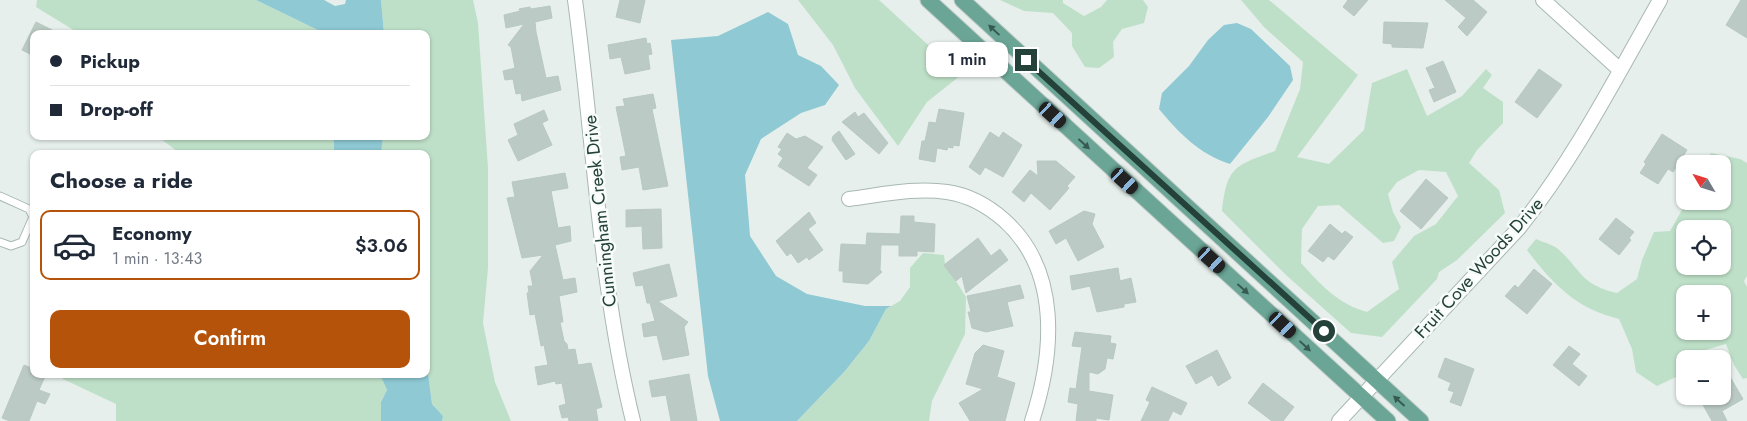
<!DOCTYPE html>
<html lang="en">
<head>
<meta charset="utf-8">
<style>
  body { margin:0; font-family:Jost,sans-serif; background:#f6f6f7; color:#1f2937; height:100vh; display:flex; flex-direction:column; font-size:19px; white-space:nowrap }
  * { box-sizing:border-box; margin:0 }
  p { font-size:16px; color:#747a83 }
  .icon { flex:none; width:28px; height:28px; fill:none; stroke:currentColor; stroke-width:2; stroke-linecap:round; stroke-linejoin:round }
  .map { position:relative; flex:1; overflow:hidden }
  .sheet { position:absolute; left:30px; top:150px; width:400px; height:228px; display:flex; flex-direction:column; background:#fff; border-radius:10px; box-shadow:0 1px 4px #0004 }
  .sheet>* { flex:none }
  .hud { position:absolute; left:30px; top:30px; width:400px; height:110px; border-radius:10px; box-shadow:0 1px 4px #0004; display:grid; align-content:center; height:110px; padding:0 20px; background:#fff }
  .needle { width:32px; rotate:308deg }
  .fabs { position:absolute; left:1676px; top:155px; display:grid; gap:10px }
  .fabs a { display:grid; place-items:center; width:55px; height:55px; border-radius:10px; background:#fff; box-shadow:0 1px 4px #0004; font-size:25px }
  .end { position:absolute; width:22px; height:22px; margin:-11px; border:6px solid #24423a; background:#fff; box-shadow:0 0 0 2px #fff }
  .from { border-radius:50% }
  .bubble { position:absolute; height:35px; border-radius:10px; background:#fff; box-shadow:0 1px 4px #0004; font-size:16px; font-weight:600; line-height:35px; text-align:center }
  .car { position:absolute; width:15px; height:30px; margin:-15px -8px; border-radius:6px; box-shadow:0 0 4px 1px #0007; background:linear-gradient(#222 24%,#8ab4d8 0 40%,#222 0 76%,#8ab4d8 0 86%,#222 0) }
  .hud b { display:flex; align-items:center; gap:18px; height:48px; font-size:19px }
  .hud b+b { border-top:1px solid #e0e1e3 }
  .hud i { width:12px; height:12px; background:#1f2937 }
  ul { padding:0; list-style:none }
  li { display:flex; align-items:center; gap:15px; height:70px; margin:0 10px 8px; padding:0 10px; border:2px solid #e0e1e3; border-radius:10px }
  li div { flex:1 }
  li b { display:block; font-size:19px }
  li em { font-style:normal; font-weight:600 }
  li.active { border-color:#b45309 }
  li>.icon { width:45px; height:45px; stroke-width:1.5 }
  h2 { padding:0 20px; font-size:22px; line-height:60px }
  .button { display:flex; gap:10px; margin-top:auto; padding:10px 20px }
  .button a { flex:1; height:58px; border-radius:10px; background:#b45309; color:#fff; font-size:20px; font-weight:600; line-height:58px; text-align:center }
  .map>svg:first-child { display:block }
</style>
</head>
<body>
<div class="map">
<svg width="1747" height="421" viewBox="0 0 1747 421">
  <rect width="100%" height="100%" fill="#e6efeb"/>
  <path fill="#bfe0c8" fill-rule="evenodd" d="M37 0H256L326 34H80L36 7Z
    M381 0H473L478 23 488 168V268L483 323 495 382 511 421H442L443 416 432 404 426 358V154H381L383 136H426V34H384Z
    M798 0H879L961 75 927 102 898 146 855 88 833 45Z
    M1000 0H1063V3L1084 16 1101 7 1107 0H1143L1148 7 1144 23 1122 29 1113 42 1114 57 1099 68 1085 67 1072 46V33L1053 13 1024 11Z
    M1241 0H1269L1358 75 1297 157 1329 164 1364 130 1372 83 1407 69 1427 116 1462 96 1486 69 1492 75 1483 88 1503 102V123L1477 150 1469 163 1499 190 1505 213 1457 260 1439 272 1437 279 1382 337 1351 333 1286 275 1222 211C1227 166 1235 166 1275 151L1300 89 1303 62 1264 27ZM1419 170 1446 172 1458 196 1436 224 1414 236 1392 262 1399 289 1367 312C1338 304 1321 285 1301 263L1302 229 1318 206 1339 205 1383 243 1394 241 1401 227 1393 212 1388 194 1397 182Z
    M157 136H334V154H177V151Z
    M1711 153 1740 159 1747 163V276L1744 281 1747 287V378L1743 379 1734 365 1726 344 1702 351 1678 362 1676 377 1657 386 1636 372 1632 349 1619 319C1610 316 1601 314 1593 310 1566 298 1544 273 1527 250L1536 239C1542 242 1552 244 1558 249 1583 271 1579 284 1617 293L1637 279 1642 260 1654 232 1670 231 1687 201H1722V164H1703ZM1685 229H1722V266H1685ZM1685 294H1722V331H1685Z
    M923 253 944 255 945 264 966 297 965 334 932 401 929 421H797L845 371 869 341 886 309 900 301 910 287V268Z
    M61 374H376L382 379 387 390 381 402V421H116V404L63 379Z"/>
  <path fill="#8ec9d4" d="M256 0H324L335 6 345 4 346 0H381L384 34H326Z
    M768 12 788 24 798 55 821 66 839 85 825 105 801 113 761 139 745 175 750 236 776 276 807 294 865 306H891L886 309 869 341 845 371 797 421H720L708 376 671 40 718 36Z
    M1237 23 1251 29 1290 66 1293 80 1268 117 1230 164C1199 154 1179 133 1159 109L1162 93 1189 66 1208 40 1224 25Z
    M334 136H383L381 154H334Z
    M426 358 432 404 443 416 442 421H381V402L387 390 382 379 376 374H426Z"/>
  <path fill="#bbcac4" stroke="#b8c9c2" d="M620 0H645L640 23 616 17Z
    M1348 0H1368L1354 16 1343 7Z
    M1445 0H1473L1487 12 1467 36 1458 27 1466 18Z
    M1741 0H1747V38L1726 25Z
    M550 6 552 18 535 22 536 32 546 78 558 76 561 90 522 101 521 93 516 94 513 79 505 80 503 71 515 68 511 47 508 45 524 24 506 28 504 15 520 11 519 9 530 7 531 9Z
    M36 22 60 34H34V56L22 50Z
    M1384 22 1428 23 1423 48 1392 47V44L1383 43Z
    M646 38 647 44 650 43 652 54 648 55 650 69 625 74 621 57 610 59 608 45Z
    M1443 61 1456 92 1434 102 1429 90 1435 88 1426 68Z
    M1539 69 1562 85 1537 118 1515 102Z
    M653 94 656 108 652 109 668 186 643 190 639 167 622 170 620 157 626 156 616 107 625 106 623 99Z
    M939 109 964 113 959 146 953 145V148L948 147 947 150 937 148 935 162 919 159 922 141H925L929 122 936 123Z
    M544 110 548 120 542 123 552 145 518 161 508 140 518 135 514 124Z
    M855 112 858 117 864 113 888 143 879 154 842 122Z
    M839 131 855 154 846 160 832 140 833 136Z
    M990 132 999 138 1003 132 1022 145 1003 177 985 167 980 175 969 167Z
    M787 133 796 139 805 136 823 147 807 168 817 175 809 186 778 166 783 158 778 154 782 149 778 147Z
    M1662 134 1687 150 1673 172 1668 169 1658 184 1640 173 1646 164 1644 162Z
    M1037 161H1056L1075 177 1067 186 1069 188 1050 210 1031 193 1024 202 1012 192 1030 170 1038 176Z
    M565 173 568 188 551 191 558 228 570 226 571 241 555 245 563 280 575 278 577 292 559 296 563 322H560L564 341 567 344 568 350 575 349 578 365 591 363 602 407 596 409 598 421H569L568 417 562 418 559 406 566 404 562 383 556 384 555 381 538 385 535 367 548 365 544 345 541 346 535 314 530 315 527 293 529 292 528 286H533L530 271 543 255 522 258 507 198 515 197 512 182Z
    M1426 179 1448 198 1421 229 1400 211Z
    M661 209 662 248 643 249 642 226 626 227V210Z
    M1084 211 1095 214 1092 224 1104 247 1078 261 1066 238 1056 244 1049 231Z
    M809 212 816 223 808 229 823 250 809 260 807 257 798 263 791 253 787 256 776 241Z
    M901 216H914V222L935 224 934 252 917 251V256H899V245H881L880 270 882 272 868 284 843 282V271H839L841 244 866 245 867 233 900 234Z
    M1616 218 1634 232 1629 238 1631 240 1619 255 1599 239Z
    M1330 224 1342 234 1345 231 1353 237 1334 260 1328 256 1323 262 1308 251Z
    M978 238 991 256 1000 249 1008 260 966 293 962 276 956 281 944 265Z
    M669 264 677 296 658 301 688 322 684 327 689 355 663 360 657 335 644 337 642 324 655 321 650 303H647L643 285 636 286 633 273Z
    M1118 268 1120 281 1131 278 1136 302 1124 304V307L1097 312 1090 286 1072 290 1070 276Z
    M1534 269 1552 284 1527 314 1505 296 1515 285 1518 288Z
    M1020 285 1024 298 1007 302 1013 326 986 332 972 328 968 312H971L967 296Z
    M1075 332 1111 336 1110 343 1116 344 1113 359 1107 358 1105 369 1098 374 1089 372V391L1113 395 1109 420 1096 418V421H1076L1078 404 1068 402 1070 388 1076 389 1082 347 1072 346Z
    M983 345 1004 351 997 377 1015 383 1005 421H970L959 403 983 389 966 384 975 353Z
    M1569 346 1580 354 1572 364 1587 376 1579 386 1553 365Z
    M1217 350 1231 378 1218 386 1212 375 1196 384 1186 366Z
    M1445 358 1474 369 1461 406 1450 402 1454 392 1448 390 1451 383 1438 377Z
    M1722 363 1743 399 1722 411 1727 421H1712L1698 396H1722Z
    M24 365 34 369V374H46L39 390 50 394 45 404 37 401 29 421H10L2 418Z
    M689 374 697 421H671L666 395 652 397 649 381Z
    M1263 383 1294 407 1283 421H1272L1248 403Z
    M1152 387 1187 403 1181 415 1173 411 1168 421H1141L1150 402 1146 400Z"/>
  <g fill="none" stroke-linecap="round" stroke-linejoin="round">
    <defs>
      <path id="lane" d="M0 196 29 209 33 217 22 242 11 246 0 242"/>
      <path id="street" d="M575 0C594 140 599 283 633 421
        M1543 0 1620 70
        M849 199C881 195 915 187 947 192 968 195 988 206 1004 220 1061 271 1054 354 1032 421
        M1339 421 1519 228C1575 158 1616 77 1660 0"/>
      <path id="primary" d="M928 0 1388 421
        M962 0 1421 421"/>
    </defs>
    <use href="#lane" stroke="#a8b8b2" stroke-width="9"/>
    <use href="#street" stroke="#a8b8b2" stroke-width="16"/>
    <use href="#primary" stroke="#c2cac8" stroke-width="17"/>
    <use href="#lane" stroke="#fff" stroke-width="7"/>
    <use href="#street" stroke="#fff" stroke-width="14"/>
    <use href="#primary" stroke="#6aa596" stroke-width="15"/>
  </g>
  <defs><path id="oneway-solid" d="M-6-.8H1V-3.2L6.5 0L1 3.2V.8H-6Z" transform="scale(1.25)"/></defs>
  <g fill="#365b51">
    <use href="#oneway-solid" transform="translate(994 30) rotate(-137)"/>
    <use href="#oneway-solid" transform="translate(1084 144) rotate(42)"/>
    <use href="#oneway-solid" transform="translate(1243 289) rotate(42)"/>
    <use href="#oneway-solid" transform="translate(1305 346) rotate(43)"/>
    <use href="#oneway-solid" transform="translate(1399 401) rotate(-138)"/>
  </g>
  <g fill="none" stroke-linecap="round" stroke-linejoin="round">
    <path stroke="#24423a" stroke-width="6" d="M1026 60 1324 331"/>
  </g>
  <g text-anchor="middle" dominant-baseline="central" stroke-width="5" stroke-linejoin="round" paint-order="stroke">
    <g font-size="18" fill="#24423a" stroke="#f7fbf9">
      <text transform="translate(600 211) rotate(-96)">Cunningham Creek Drive</text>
      <text transform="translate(1479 268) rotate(-48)">Fruit Cove Woods Drive</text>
    </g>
  </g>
</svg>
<div class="fabs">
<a><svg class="needle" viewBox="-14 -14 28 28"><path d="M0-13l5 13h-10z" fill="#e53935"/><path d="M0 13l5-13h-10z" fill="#747a83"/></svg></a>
<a><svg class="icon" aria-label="locate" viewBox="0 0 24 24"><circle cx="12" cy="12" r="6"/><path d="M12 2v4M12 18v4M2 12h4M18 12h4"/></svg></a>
<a>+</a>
<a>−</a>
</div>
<i class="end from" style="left:1324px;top:331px"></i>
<i class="end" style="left:1026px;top:60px"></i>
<div class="bubble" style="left:926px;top:42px;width:82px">1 min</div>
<i class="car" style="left:1053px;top:115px;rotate:132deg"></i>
<i class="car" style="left:1125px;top:181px;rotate:132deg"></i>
<i class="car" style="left:1212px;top:260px;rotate:132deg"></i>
<i class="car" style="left:1283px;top:325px;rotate:133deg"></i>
<div class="hud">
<b><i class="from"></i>Pickup</b>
<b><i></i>Drop-off</b>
</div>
<section class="sheet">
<h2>Choose a ride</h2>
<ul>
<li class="active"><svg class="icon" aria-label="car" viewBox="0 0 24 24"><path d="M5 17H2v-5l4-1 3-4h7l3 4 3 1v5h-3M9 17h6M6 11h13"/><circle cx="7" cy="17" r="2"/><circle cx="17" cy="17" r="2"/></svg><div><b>Economy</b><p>1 min · 13:43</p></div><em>$3.06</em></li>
</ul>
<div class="button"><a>Confirm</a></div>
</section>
</div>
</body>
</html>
